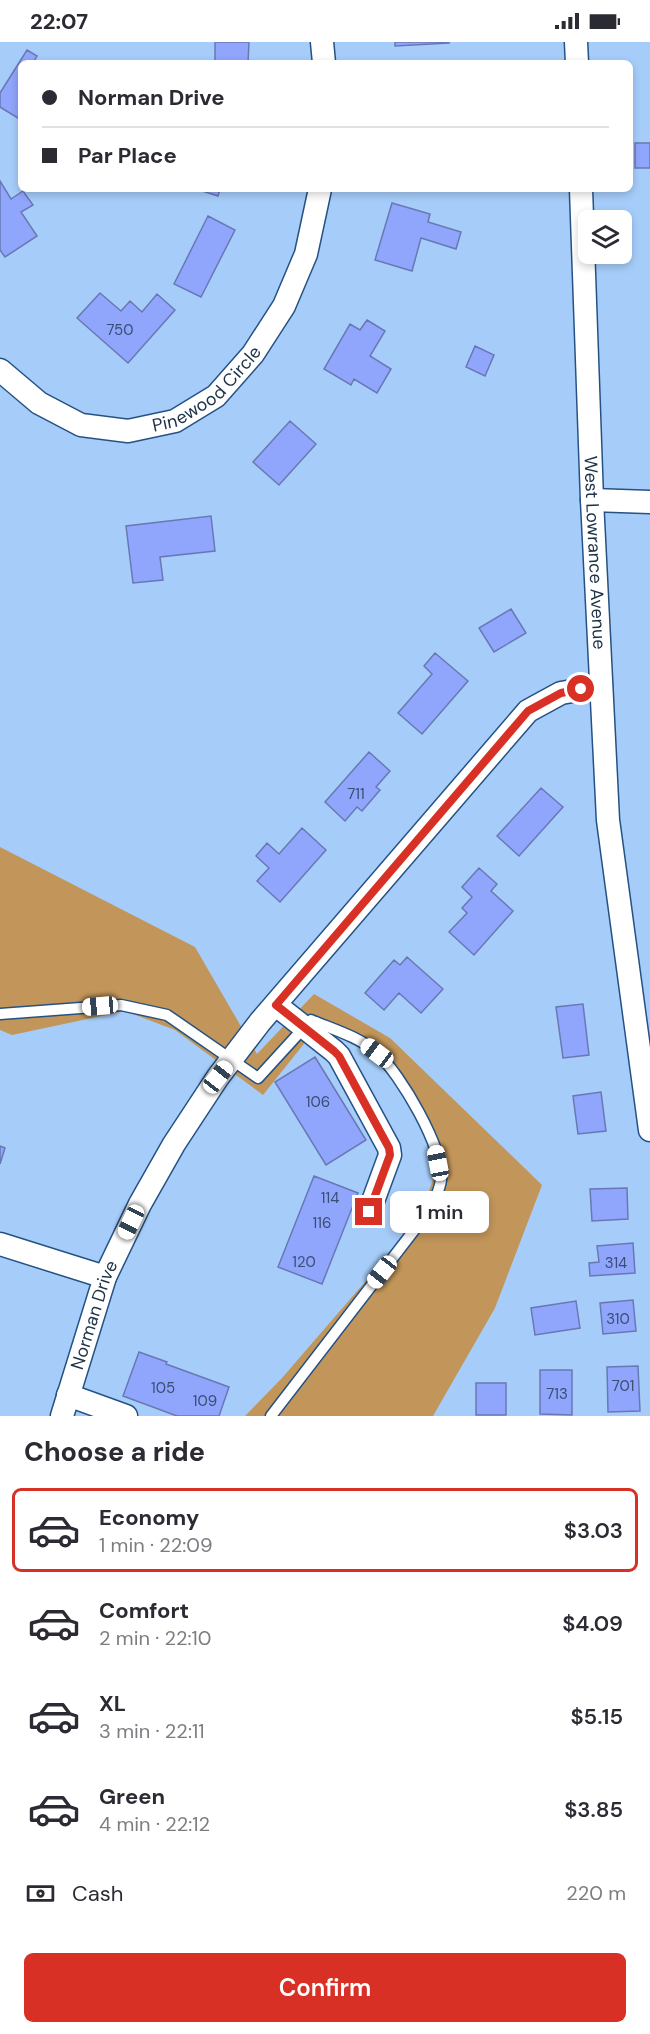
<!DOCTYPE html>
<html lang="en">
<head>
<meta charset="utf-8">
<style>
  body { margin:0; font-family:"DM Sans",sans-serif; background:#f2f2f3; color:#2b2b33; height:100vh; display:flex; flex-direction:column; font-size:22px; white-space:nowrap }
  * { box-sizing:border-box; margin:0 }
  p { font-size:20px; color:#7c7c81 }
  .icon { flex:none; width:33px; height:33px; fill:none; stroke:currentColor; stroke-width:2; stroke-linecap:round; stroke-linejoin:round }
  .map { position:relative; height:1374px; overflow:hidden }
  .drawer { display:flex; flex-direction:column; background:#fff; flex:1 }
  .drawer>* { flex:none }
  .hud { position:absolute; left:18px; top:18px; width:615px; height:132px; border-radius:9px; box-shadow:0 3px 9px #0003; display:grid; align-content:center; height:132px; padding:0 24px; background:#fff }
  .fabs { position:absolute; left:578px; top:168px; display:grid; gap:12px }
  .fabs a { display:grid; place-items:center; width:54px; height:54px; border-radius:9px; background:#fff; box-shadow:0 3px 9px #0003; font-size:30px }
  .end { position:absolute; width:27px; height:27px; margin:-14px; border:8px solid #d93025; background:#fff; box-shadow:0 0 0 3px #fff }
  .from { border-radius:50% }
  .bubble { position:absolute; height:42px; border-radius:9px; background:#fff; box-shadow:0 3px 9px #0003; font-size:20px; font-weight:600; line-height:42px; text-align:center }
  .car { position:absolute; width:18px; height:36px; margin:-18px -9px; border-radius:8px; box-shadow:0 0 4px 2px #0007; background:linear-gradient(#fff 24%,#345 0 40%,#fff 0 76%,#345 0 86%,#fff 0) }
  .hud b { display:flex; align-items:center; gap:21px; height:57px; font-size:22px }
  .hud b+b { border-top:2px solid #e1e1e2 }
  .hud i { width:15px; height:15px; background:#2b2b33 }
  ul { padding:0; list-style:none }
  li { display:flex; align-items:center; gap:18px; height:84px; margin:0 12px 9px; padding:0 12px; border:3px solid transparent; border-radius:9px }
  li div { flex:1 }
  li b { display:block; font-size:22px }
  li em { font-style:normal; font-weight:600 }
  li.on { border-color:#d93025 }
  li>.icon { width:54px; height:54px; stroke-width:1.5 }
  h2 { padding:0 24px; font-size:27px; line-height:72px }
  .pay { display:flex; align-items:center; gap:15px; height:66px; padding:0 24px; font-size:22px }
  .pay p { margin-inline-start:auto }
  .action { display:flex; gap:12px; margin-top:auto; padding:12px 24px }
  .action a { flex:1; height:69px; border-radius:9px; background:#d93025; color:#fff; font-size:24px; font-weight:600; line-height:69px; text-align:center }
  .status { display:flex; justify-content:space-between; align-items:center; height:42px; padding:0 30px; background:#fff; direction:ltr }
  .status svg { height:16px; fill:currentColor }
  .map>svg:first-child { display:block }
</style>
</head>
<body>
<div class="status"><b>22:07</b><svg viewBox="0 0 49 12"><path d="M0 12V9h3v3zM5 12V6h3v6zM10 12V3h3v9zM15 12V0h3v12zM26 1h20v11H26zM47 4h2v5h-2z"/></svg></div>
<div class="map">
<svg width="650" height="1374" viewBox="0 0 650 1374">
  <rect width="100%" height="100%" fill="#a6cdfa"/>
  <path fill="#c2955a" d="M0 805 195 905 257 1012 314 952 390 996 542 1143 495 1266 433 1374H245L282 1336 421 1175 436 1127 428 1095 380 1009 319 983 263 1053 175 988 125 969 12 993 0 988Z"/>
  <path fill="#90a5fc" stroke="#6978b5" stroke-width="1.5" d="M215 0H249L248 21H215Z
    M395 0H449V1L395 4Z
    M27 8 37 14 33 21H21V78L0 65V51Z
    M635 101H650V126H635Z
    M0 139 11 157 23 149 33 163 21 170 37 194 5 215 0 208Z
    M196 147H220L218 154Z
    M392 161 430 172 428 180 461 190 456 207 421 196 412 229 375 218Z
    M208 174 235 188 201 255 174 242Z
    M100 251 121 269 130 259 142 270 157 252 175 268 128 321 77 276Z
    M367 278 385 289 370 314 391 327 377 351 354 337 351 343 324 327 350 282 360 288Z
    M475 304 494 313 485 334 466 325Z
    M290 379 316 402 279 443 253 420Z
    M211 474 215 509 160 515 163 538 133 541 126 484Z
    M511 567 526 591 494 610 479 586Z
    M435 611 468 639 422 692 398 671 432 632 424 624Z
    M369 710 390 729 376 745 380 748 362 769 357 765 345 779 325 760Z
    M541 746 563 765 519 814 497 794Z
    M302 786 326 808 280 860 257 839 269 826 256 814 267 801 279 812Z
    M479 826 497 842 491 849 513 869 474 913 449 890 467 871 462 866 472 855 462 845Z
    M407 915 443 947 421 971 399 951 384 968 365 951 394 918 400 923Z
    M583 962 589 1013 563 1016 556 965Z
    M315 1015 366 1098 326 1123 275 1040Z
    M601 1050 606 1089 578 1092 573 1054Z
    M0 1104 5 1106 0 1122Z
    M314 1134 358 1151 322 1242 278 1225Z
    M627 1146 628 1177 592 1179 590 1147Z
    M633 1201 635 1231 590 1234 589 1221 599 1220 597 1204Z
    M633 1258 636 1289 603 1292 600 1261Z
    M576 1259 580 1286 535 1293 531 1266Z
    M139 1310 167 1320 166 1322 229 1345 219 1374H177L123 1354Z
    M638 1324 640 1369 608 1370 607 1325Z
    M540 1328H572V1373L540 1372Z
    M476 1341H506V1373H476Z"/>
  <g fill="none" stroke-linecap="round" stroke-linejoin="round">
    <defs>
      <path id="service" d="M0 972 121 963 167 973 258 1036 311 978C332 987 360 995 377 1011 400 1031 445 1108 441 1138 440 1147 435 1156 432 1165L271 1374"/>
      <g id="minor">
        <path d="M322 0 324 21"/>
        <path d="M576 0 577 21"/>
        <path id="s1" d="M581 147 592 458 608 778 650 1088"/>
        <path id="s2" d="M0 328 39 361 81 383 128 389 175 379 216 354 253 312 284 264 306 212 320 147"/>
        <path d="M592 458 650 460"/>
        <path d="M276 963 334 1009 339 1014 389 1106 390 1113 369 1170"/>
        <path d="M0 1202 105 1235"/>
        <path d="M68 1353 126 1374"/>
        <path id="s3" d="M62 1374 105 1235 140 1162 174 1102 218 1035 260 980 528 669 561 651 601 644"/>
      </g>
    </defs>
    <use href="#service" stroke="#255283" stroke-width="13"/>
    <use href="#minor" stroke="#255283" stroke-width="25"/>
    <use href="#service" stroke="#fff" stroke-width="10"/>
    <use href="#minor" stroke="#fff" stroke-width="22"/>
  </g>
  <g fill="none" stroke-linecap="round" stroke-linejoin="round">
    <path stroke="#d93025" stroke-width="8" d="M369 1170 390 1113 389 1106 339 1014 334 1009 276 963 528 669 561 651 581 647"/>
  </g>
  <g text-anchor="middle" dominant-baseline="central" stroke-width="6" stroke-linejoin="round" paint-order="stroke">
    <g font-size="15" fill="#3a4e74">
      <text x="120" y="288">750</text>
      <text x="356" y="752">711</text>
      <text x="318" y="1060">106</text>
      <text x="330" y="1156">114</text>
      <text x="322" y="1181">116</text>
      <text x="304" y="1220">120</text>
      <text x="616" y="1221">314</text>
      <text x="618" y="1277">310</text>
      <text x="623" y="1344">701</text>
      <text x="163" y="1346">105</text>
      <text x="557" y="1352">713</text>
      <text x="205" y="1359">109</text>
    </g>
    <g font-size="18" fill="#1d3147" stroke="#ddebfd">
      <text stroke="none"><textPath href="#s2" startOffset="238">Pinewood Circle</textPath></text>
      <text stroke="none"><textPath href="#s1" startOffset="364">West Lowrance Avenue</textPath></text>
      <text stroke="none"><textPath href="#s3" startOffset="106">Norman Drive</textPath></text>
    </g>
  </g>
</svg>
<div class="fabs">
<a><svg class="icon" aria-label="layers" viewBox="0 0 24 24"><path d="M12 4l9 5-9 5-9-5zM3 14l9 5 9-5"/></svg></a>
</div>
<i class="end from" style="left:581px;top:647px"></i>
<i class="end" style="left:369px;top:1170px"></i>
<div class="bubble" style="left:390px;top:1149px;width:99px">1 min</div>
<i class="car" style="left:100px;top:964px;rotate:265deg"></i>
<i class="car" style="left:377px;top:1011px;rotate:307deg"></i>
<i class="car" style="left:218px;top:1035px;rotate:38deg"></i>
<i class="car" style="left:438px;top:1121px;rotate:349deg"></i>
<i class="car" style="left:131px;top:1180px;rotate:206deg"></i>
<i class="car" style="left:382px;top:1230px;rotate:218deg"></i>
<div class="hud">
<b><i class="from"></i>Norman Drive</b>
<b><i></i>Par Place</b>
</div>
</div>
<section class="drawer">
<h2>Choose a ride</h2>
<ul>
<li class="on"><svg class="icon" aria-label="car" viewBox="0 0 24 24"><path d="M5 17H2v-5l4-1 3-4h7l3 4 3 1v5h-3M9 17h6M6 11h13"/><circle cx="7" cy="17" r="2"/><circle cx="17" cy="17" r="2"/></svg><div><b>Economy</b><p>1 min · 22:09</p></div><em>$3.03</em></li>
<li><svg class="icon" aria-label="car" viewBox="0 0 24 24"><path d="M5 17H2v-5l4-1 3-4h7l3 4 3 1v5h-3M9 17h6M6 11h13"/><circle cx="7" cy="17" r="2"/><circle cx="17" cy="17" r="2"/></svg><div><b>Comfort</b><p>2 min · 22:10</p></div><em>$4.09</em></li>
<li><svg class="icon" aria-label="car" viewBox="0 0 24 24"><path d="M5 17H2v-5l4-1 3-4h7l3 4 3 1v5h-3M9 17h6M6 11h13"/><circle cx="7" cy="17" r="2"/><circle cx="17" cy="17" r="2"/></svg><div><b>XL</b><p>3 min · 22:11</p></div><em>$5.15</em></li>
<li><svg class="icon" aria-label="car" viewBox="0 0 24 24"><path d="M5 17H2v-5l4-1 3-4h7l3 4 3 1v5h-3M9 17h6M6 11h13"/><circle cx="7" cy="17" r="2"/><circle cx="17" cy="17" r="2"/></svg><div><b>Green</b><p>4 min · 22:12</p></div><em>$3.85</em></li>
</ul>
<div class="pay"><svg class="icon" aria-label="cash" viewBox="0 0 24 24"><path d="M3 7h18v10H3z"/><circle cx="12" cy="12" r="2"/></svg>Cash<p>220 m</p></div>
<div class="action"><a>Confirm</a></div>
</section>
</body>
</html>
